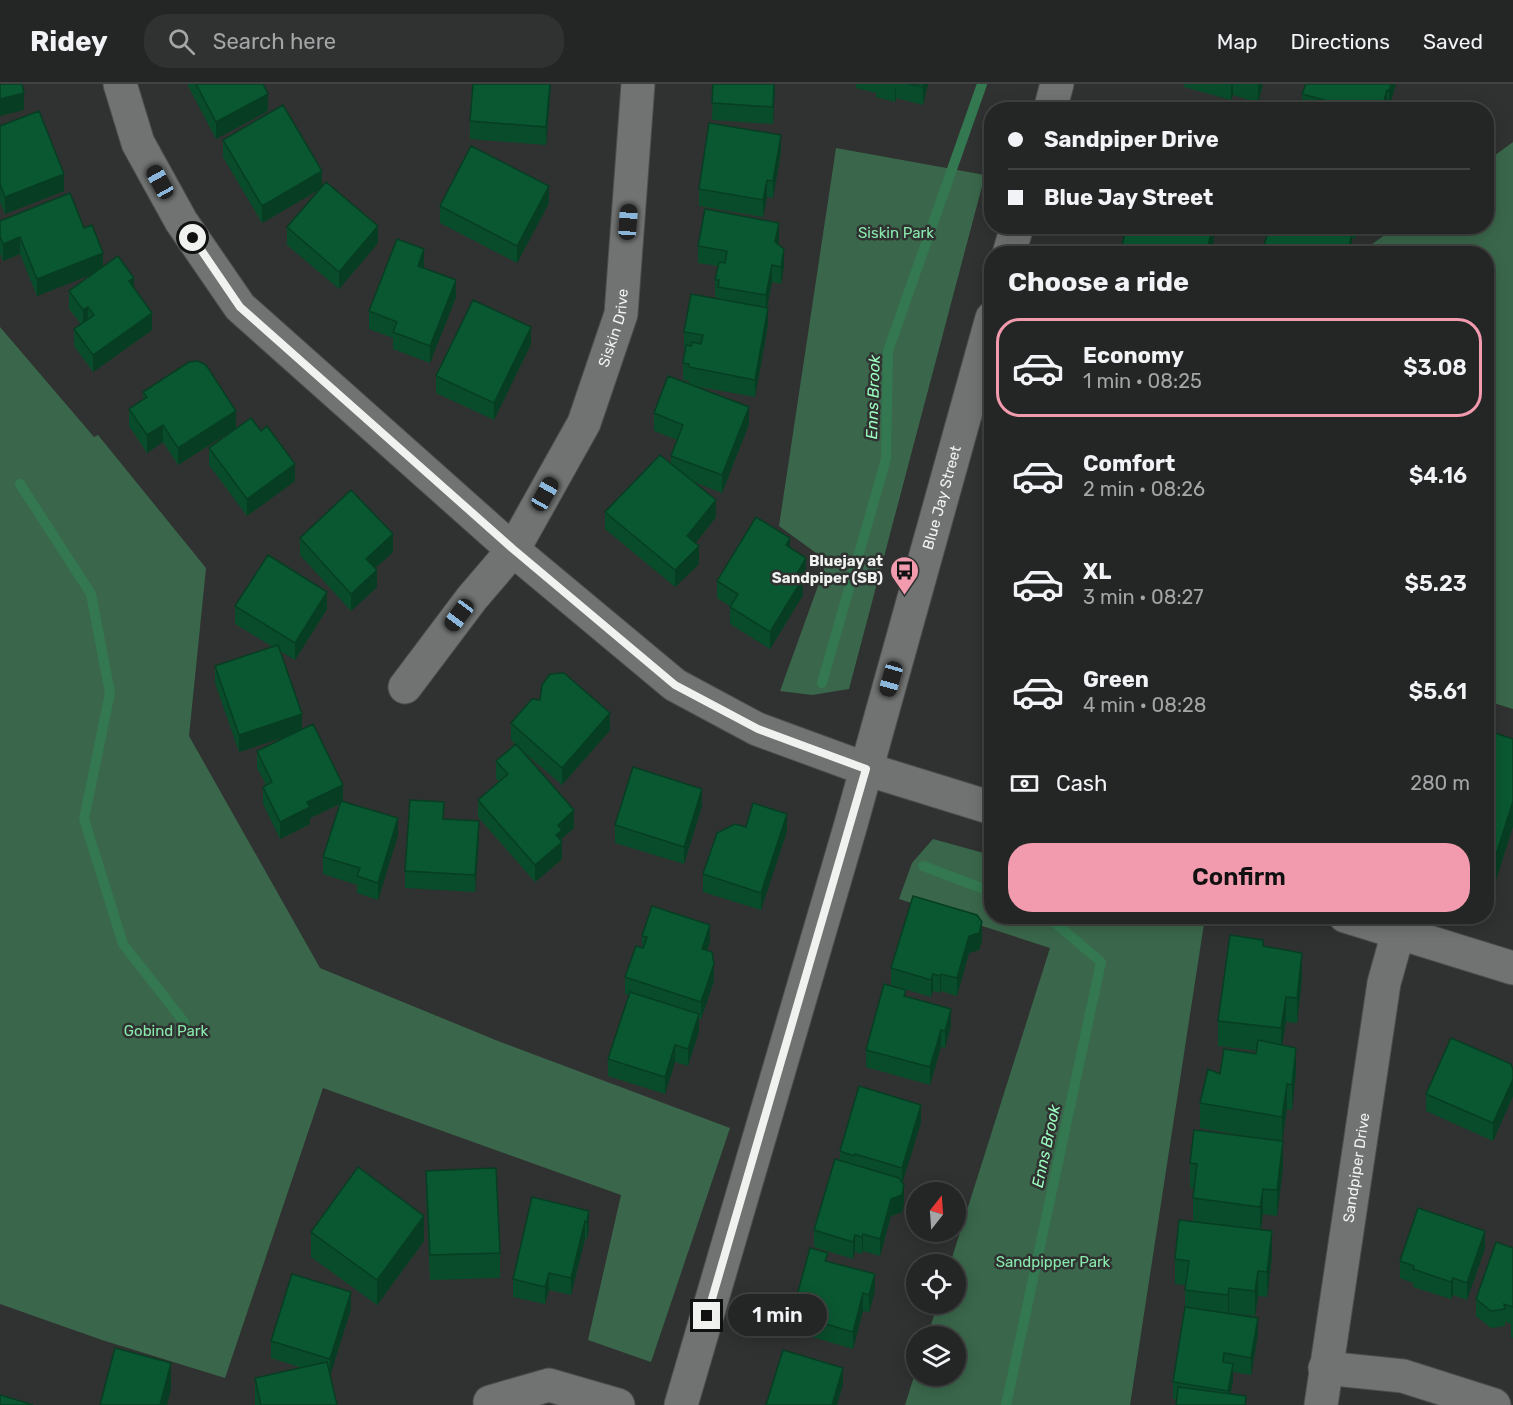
<!DOCTYPE html>
<html lang="en">
<head>
<meta charset="utf-8">
<style>
  body { margin:0; font-family:Rubik,sans-serif; background:#2f3231; color:#f1f3f6; height:100vh; display:flex; flex-direction:column; font-size:22px; white-space:nowrap }
  * { box-sizing:border-box; margin:0 }
  p { font-size:20px; color:#a3a5a6 }
  .icon { flex:none; width:33px; height:33px; fill:none; stroke:currentColor; stroke-width:2; stroke-linecap:round; stroke-linejoin:round }
  .map { position:relative; flex:1; overflow:hidden }
  .drawer { position:absolute; left:984px; top:162px; width:510px; height:678px; display:flex; flex-direction:column; background:#232624; border-radius:24px; box-shadow:0 3px 15px #0003,0 0 0 2px #404341 }
  .drawer>* { flex:none }
  .guide { position:absolute; left:984px; top:18px; width:510px; height:132px; border-radius:24px; box-shadow:0 3px 15px #0003,0 0 0 2px #404341; display:grid; align-content:center; height:132px; padding:0 24px; background:#232624 }
  .needle { width:39px; rotate:17deg }
  .fabs { position:absolute; left:906px; top:1098px; display:grid; gap:12px }
  .fabs a { display:grid; place-items:center; width:60px; height:60px; border-radius:50%; background:#232624; box-shadow:0 3px 15px #0003,0 0 0 2px #404341; font-size:30px }
  .end { position:absolute; width:27px; height:27px; margin:-14px; border:8px solid #f0f2f0; background:#111; box-shadow:0 0 0 3px #111 }
  .from { border-radius:50% }
  .bubble { position:absolute; height:42px; border-radius:21px; background:#232624; box-shadow:0 3px 15px #0003,0 0 0 2px #404341; font-size:20px; font-weight:600; line-height:42px; text-align:center }
  .car { position:absolute; width:18px; height:36px; margin:-18px -9px; border-radius:8px; box-shadow:0 0 4px 2px #0007; background:linear-gradient(#222 24%,#8ab4d8 0 40%,#222 0 76%,#8ab4d8 0 86%,#222 0) }
  .guide b { display:flex; align-items:center; gap:21px; height:57px; font-size:22px }
  .guide b+b { border-top:2px solid #404341 }
  .guide i { width:15px; height:15px; background:#f1f3f6 }
  ul { padding:0; list-style:none }
  li { display:flex; align-items:center; gap:18px; height:99px; margin:0 12px 9px; padding:0 12px; border:3px solid transparent; border-radius:24px }
  li div { flex:1 }
  li b { display:block; font-size:22px }
  li em { font-style:normal; font-weight:600 }
  li.on { border-color:#f29aae }
  li>.icon { width:54px; height:54px; stroke-width:1.5 }
  h2 { padding:0 24px; font-size:27px; line-height:72px }
  .pay { display:flex; align-items:center; gap:15px; height:66px; padding:0 24px; font-size:22px }
  .pay p { margin-inline-start:auto }
  .cta { display:flex; gap:12px; margin-top:auto; padding:12px 24px }
  .cta a { flex:1; height:69px; border-radius:24px; background:#f29aae; color:#111; font-size:24px; font-weight:600; line-height:69px; text-align:center }
  header { display:flex; align-items:center; gap:36px; box-sizing:border-box; height:84px; padding:0 30px; background:#232624; border-bottom:2px solid #404341 }
  header strong { font-size:28px }
  nav { display:flex; gap:33px; margin-inline-start:auto; font-size:21px }
  .search { width:420px; height:54px; background:#2f3231; display:flex; align-items:center; gap:15px; box-sizing:border-box; padding:0 21px; border-radius:24px; color:#a3a5a6; font-size:22px }
  .map>svg:first-child { display:block }
</style>
</head>
<body>
<header>
<strong>Ridey</strong>
<div class="search"><svg class="icon" aria-label="search" viewBox="0 0 24 24"><circle cx="10" cy="10" r="6"/><path d="M15 15l6 6"/></svg>Search here</div>
<nav><a>Map</a><a>Directions</a><a>Saved</a></nav>
</header>
<div class="map">
<svg width="1513" height="1321" viewBox="0 0 1513 1321">
  <rect width="100%" height="100%" fill="#2f3230"/>
  <path fill="#3a674b" d="M1513 58V625L1487 617 1486 170 1366 169 1368 163 1396 143 1486 142 1487 77Z
    M836 64 985 91 849 605 812 611 780 607 827 477 779 442Z
    M0 243 94 353 98 351 206 484 189 652 320 884 498 957 730 1044 651 1278 588 1256 621 1111 323 1004 225 1294 102 1256 0 1220Z
    M933 755 991 771 992 832 1205 833 1130 1321H905L916 1286V1292H956V1252H927L938 1220H956V1180H950L1050 864 899 815 912 779Z"/>
  <g fill="none" stroke-linecap="round" stroke-linejoin="round">
    <path stroke="#337850" stroke-width="10" d="M20 400 91 510 110 609 84 735 123 860 184 938
      M822 599 886 375 888 267 982 0
      M923 782 992 808
      M1006 1321 1101 878 1047 832"/>
    <defs>
      <g id="minor">
        <path id="s1" d="M405 603 472 514 513 466 584 339 621 230 638 0"/>
        <path d="M866 685 992 724"/>
        <path d="M1345 832 1513 884"/>
        <path d="M1325 1284 1403 1292 1494 1321"/>
        <path d="M490 1318 549 1301 618 1321"/>
        <path id="s2" d="M1321 1321 1384 899 1398 849"/>
      </g>
      <g id="tertiary">
        <path d="M120 0 138 59 181 137 240 223 513 466 675 601 757 645 866 685"/>
        <path d="M1050 26 1057 0"/>
        <path d="M1009 170 1017 142"/>
        <path id="s3" d="M681 1321 851 740 992 234"/>
      </g>
    </defs>
    <use href="#minor" stroke="#4b4e4c" stroke-width="35"/>
    <use href="#tertiary" stroke="#4b4e4c" stroke-width="35"/>
    <use href="#minor" stroke="#707371" stroke-width="33"/>
    <use href="#tertiary" stroke="#707371" stroke-width="33"/>
  </g>
  <path fill="#094c2b" d="M187 0H263L268 27 216 55Z
    M473 0H551L546 61 470 55V37Z
    M713 0H775L773 40 712 36Z
    M856 0H928L923 21 896 14 895 18 876 13V9L856 4Z
    M1184 0H1263L1258 19 1233 11 1231 16 1184 3Z
    M1306 0H1396L1389 24 1387 23 1386 26H1302V10Z
    M0 42 64 107 5 130 0 118Z
    M223 56 322 103 378 159 339 205 287 161V143L320 105 262 139 223 73Z
    M781 68 773 114 767 113 763 133 699 122V105Z
    M549 119 517 179 440 139V122Z
    M0 137 84 144 103 183 134 204 152 246 93 288 74 262V245L81 240 69 225V207L94 189 37 212 20 170 3 177 0 169Z
    M1270 142H1358L1355 155 1352 154V170H1263V164Z
    M779 156 778 160 784 182 781 200 772 198 767 224 768 241 755 313 694 302 749 340 722 409 694 398 716 433 695 459 699 480 675 503 605 445V428L671 379V372L677 356 654 347V329L689 299V297L683 296V279L685 265H684V248L718 215V213H715V196L718 182 698 179V162Z
    M424 183 423 184 456 213 430 279 393 265V254L369 245V227Z
    M531 260 494 336 436 309V292Z
    M143 308 236 344 178 381 163 358 147 369 129 342V325L143 316Z
    M209 364 295 397 247 432 209 381Z
    M300 454 393 468 375 484 377 503 351 527 300 471Z
    M790 464 806 491 803 496V511L770 565 730 540V522L717 514V497Z
    M235 522 327 525 295 576 280 567 302 646 343 717 398 751 378 816 357 809V801L323 790V773L340 720 310 734V740L280 755 263 720V703L266 701 257 684V667L291 651 239 668 215 599V582L273 563 235 540Z
    M511 639 610 646 562 701 518 663 574 744 562 754V775L535 798 478 733V716L499 698 496 694V677L515 660 511 656Z
    M1486 646 1513 655V742L1495 799 1486 797Z
    M702 722 684 780 615 759V741Z
    M444 735 479 754 475 808 405 804V787Z
    M746 743 787 747 761 826 703 808V790Z
    M642 852 710 858 707 867 714 897 701 935H699V947L688 982 675 978 665 1010 608 992V975L629 911 625 910V893L642 864Z
    M982 856 979 866 969 869 957 912 941 907 940 909 933 907 931 913 891 901V884Z
    M1263 862 1302 895 1297 939 1286 938 1282 961 1296 989 1292 1026 1287 1025 1282 1057 1283 1083 1277 1132 1263 1130 1261 1146 1272 1172 1267 1213 1258 1212 1255 1232 1229 1229 1258 1251 1251 1291 1233 1288V1297L1230 1310 1246 1321 1173 1315V1298L1185 1225V1201L1175 1200V1175L1193 1137V1114L1194 1104H1190V1079L1257 1054 1200 1044V1019L1256 970 1257 967 1218 962V937Z
    M951 942 945 964 941 963 930 1001 866 983V966Z
    M1513 986V1012L1493 1057 1426 1027V1010Z
    M921 1038 902 1099 904 1119 902 1128 891 1132 880 1172 863 1167 862 1170 855 1168 853 1175 814 1163V1146L840 1076V1067Z
    M426 1087 500 1169V1194L430 1196 426 1112Z
    M589 1127V1144L587 1155H585L571 1211 549 1206 545 1220 513 1213V1195Z
    M311 1148 424 1157 377 1221 311 1173Z
    M1485 1164 1467 1216 1453 1211 1451 1215 1413 1203V1199L1400 1194V1177Z
    M1513 1164V1254L1511 1253V1240L1505 1238V1242L1491 1244 1476 1232V1215Z
    M828 1178 875 1207 869 1228 863 1227 853 1265 792 1247V1230Z
    M351 1225 330 1291 337 1321H255V1294L302 1284 271 1274V1257Z"/>
  <path fill="#073e23" d="M550 0H551L546 61V43Z
    M774 0H775L773 40V23Z
    M895 0 896 14 895 18Z
    M924 0H928L923 21V3Z
    M1231 0H1233V11L1231 16Z
    M1259 0H1263L1258 19V1Z
    M1391 0H1396L1389 24V7Z
    M1387 6V23L1386 26H1382Z
    M24 9V26L0 32V15Z
    M268 10V27L216 55V38Z
    M781 51V68L773 114V97Z
    M322 87V104L262 139V122Z
    M64 90V107L5 130V113Z
    M767 96V113L763 133V116Z
    M549 102V119L517 179V162Z
    M779 139V156L775 175V158Z
    M378 142V159L339 205V188Z
    M1213 142 1214 158 1211 170H1206Z
    M1355 142H1358L1355 155Z
    M1352 150V170H1347Z
    M20 153V170L3 177V160Z
    M424 165V183L418 199V182Z
    M784 165V182L781 200V183Z
    M103 169V186L37 212V195Z
    M772 181V198L766 228V211Z
    M134 194V211L129 197Z
    M456 196V213L430 279V262Z
    M88 223V240L83 243V226Z
    M768 224V241L755 313V296Z
    M152 229V246L93 288V271Z
    M531 243V260L494 336V319Z
    M749 323V340L722 409V391Z
    M236 327V344L178 381V364Z
    M163 341V358L147 369V351Z
    M295 380V397L247 432V415Z
    M716 416V433L687 470V452Z
    M393 450V468L366 492V475Z
    M790 454V472L786 461Z
    M699 462V480L675 503V486Z
    M806 474V491L803 496V511L770 565V548L797 489Z
    M377 486V503L351 527V510Z
    M327 508V525L295 576V559Z
    M610 629V646L562 701V684Z
    M302 630V647L239 668V651Z
    M343 701V718L310 734V740L280 755V738L307 718Z
    M702 705V722L684 780V763Z
    M1513 717V742L1495 799V774Z
    M574 726V744L562 754V775L535 798V781L556 751 558 741Z
    M787 730V747L761 826V809Z
    M398 734V751L378 816V799Z
    M479 737V754L475 808V791Z
    M982 838V856L979 866 969 869 957 912V894L969 852Z
    M710 841V858L702 882V865Z
    M1302 869V895L1297 939V914Z
    M714 880V897L701 935V918Z
    M933 890V907L931 913V896Z
    M941 890V907L940 909V892Z
    M1286 913V938L1281 970V944Z
    M951 925V942L945 964V947Z
    M699 930V947L688 982V965Z
    M941 946V963L930 1001V983Z
    M675 961V978L665 1010V993Z
    M1296 964V989L1292 1026V1001Z
    M1513 995V1012L1493 1057V1039Z
    M1287 1000V1025L1282 1059V1033Z
    M921 1021V1038L902 1101V1084Z
    M1283 1057V1083L1277 1132V1106Z
    M904 1101V1119L902 1128 891 1132 880 1172V1155L891 1115Z
    M1263 1105V1130L1260 1148V1123Z
    M589 1127V1144L587 1155V1138Z
    M424 1132V1157L377 1221V1196Z
    M585 1137V1155L571 1211V1194Z
    M1272 1147V1172L1267 1213V1188Z
    M1485 1147V1164L1467 1216V1199Z
    M863 1150V1167L862 1170V1153Z
    M855 1151V1168L853 1175V1158Z
    M1258 1187V1212L1255 1232V1207Z
    M549 1189V1206L545 1220V1203Z
    M875 1190V1207L869 1228V1211Z
    M1453 1194V1211L1451 1215V1198Z
    M1229 1204V1229L1228 1236V1211Z
    M351 1208V1225L330 1292V1275Z
    M863 1209V1227L853 1265V1248Z
    M1258 1234V1251L1251 1291V1274Z
    M171 1279V1305L167 1321H160Z
    M1233 1280V1297L1228 1321V1307Z
    M843 1284V1301L837 1321H832Z"/>
  <path fill="#0a5832" stroke="#073e23" stroke-width="1.5" d="M0 0H22L24 9 0 15Z
    M196 0H263L268 10 216 38Z
    M473 0H550L546 43 470 37Z
    M713 0H774L773 23 712 19Z
    M908 0H924L923 3Z
    M1306 0H1391L1389 7 1387 6 1382 24 1378 23 1377 26H1339L1327 23 1328 17 1302 10Z
    M283 21 322 87 262 122 223 56Z
    M39 27 64 90 5 113 0 100V42Z
    M709 39 781 51 773 97 767 96 763 116 699 105Z
    M471 62 549 102 517 162 440 122Z
    M326 98 378 142 339 188 287 143Z
    M70 109 84 144 92 141 103 169 37 195 20 153 3 160 0 152V137Z
    M705 125 779 139 775 158 784 165 781 183 772 181 766 211 718 203 719 196H715L719 178 725 179 727 167 698 162Z
    M1130 142H1213L1206 170H1120L1126 145 1129 146Z
    M1270 142H1324L1352 150 1347 170H1284L1263 164Z
    M397 155 424 165 418 182 456 196 430 262 393 248 397 238 369 227Z
    M118 172 134 194 129 197 152 229 93 271 74 245 94 231 88 223 83 226 69 207Z
    M691 210 768 224 755 296 689 283V280L683 279 686 261 691 262 692 258 701 260 703 251 684 248Z
    M473 216 531 243 494 319 436 292Z
    M198 277 206 281 236 327 178 364 163 341 147 351 129 325 147 313 143 308 189 278Z
    M668 292 749 323 722 391 671 372 683 341 654 329Z
    M251 334 261 347 267 342 295 380 247 415 209 364Z
    M660 371 716 416 687 452 699 462 675 486 605 428Z
    M351 406 393 450 366 475 377 486 351 510 300 454Z
    M756 433 790 454 786 461 806 474 797 489 803 494 770 548 730 523 738 510 717 497Z
    M268 471 327 508 295 559 235 522Z
    M278 561 302 630 239 651 215 582Z
    M564 589 610 629 562 684 511 639 532 615 540 616 542 601 550 590Z
    M313 640 343 701 307 718 310 723 280 738 263 703 272 698 257 667Z
    M1486 646 1513 655V717L1495 774 1486 771Z
    M516 660 574 726 558 741 562 746 556 751 562 758 535 781 478 716 508 690 496 677Z
    M633 683 702 705 684 763 615 741Z
    M410 716 444 718 443 735 479 737 475 791 405 787Z
    M341 717 398 734 378 799 357 792 360 784 323 773Z
    M753 719 787 730 761 809 703 790 717 749 735 740 746 743Z
    M913 812 977 831 982 838 979 849 969 852 957 894 941 890 940 892 933 890 931 896 891 884Z
    M652 822 710 841 702 865 712 868 714 880 701 918 625 893 636 862 643 864 647 853 642 852Z
    M1230 851 1263 856V862L1302 869 1297 914 1286 913 1281 944 1218 937Z
    M884 900 906 906 904 912 951 925 945 947 941 946 930 983 866 966Z
    M630 908 699 930 688 965 675 961 665 993 608 975Z
    M1451 954 1511 980 1513 986V995L1493 1039 1426 1010Z
    M1258 956 1296 964 1292 1001 1287 1000 1282 1033 1200 1019 1208 985 1220 990 1224 965 1256 970Z
    M859 1002 921 1021 902 1084 855 1070 854 1072 840 1067Z
    M1194 1046 1283 1057 1277 1106 1263 1105 1260 1123 1193 1114 1197 1080 1190 1079Z
    M835 1075 899 1094 904 1101 902 1111 891 1115 880 1155 863 1150 862 1153 855 1151 853 1158 814 1146Z
    M358 1083 424 1132 377 1196 311 1148Z
    M496 1084 500 1169 430 1171 426 1087Z
    M532 1113 589 1127 587 1138 585 1137 571 1194 549 1189 545 1203 513 1195Z
    M1418 1124 1485 1147 1467 1199 1453 1194 1451 1198 1413 1185 1414 1182 1400 1177Z
    M1179 1136 1272 1147 1267 1188 1258 1187 1255 1207 1229 1204 1228 1211 1185 1206 1189 1177 1175 1175Z
    M1496 1158 1513 1164V1223L1504 1220 1505 1225 1491 1227 1476 1215Z
    M810 1164 828 1169 825 1177 875 1190 869 1211 863 1209 853 1248 792 1230Z
    M292 1190 351 1208 330 1275 271 1257Z
    M1185 1223 1258 1234 1251 1274 1224 1269 1223 1278 1233 1280 1228 1307 1173 1298Z
    M115 1264 171 1279 160 1321H100Z
    M783 1266 843 1284 832 1321H766Z
    M327 1278 337 1321H261L255 1294Z
    M1178 1303 1246 1312 1245 1321H1176Z
    M0 1311 33 1321H0Z"/>
  <g fill="none" stroke-linecap="round" stroke-linejoin="round">
    <path stroke="#f0f2f0" stroke-width="8" d="M193 154 240 223 513 465 675 601 758 645 866 685 707 1232"/>
  </g>
  <defs>
    <symbol id="bus-pin" viewBox="-11 -11 22 30"><path d="M0 17L-7.5 6A9.5 9.5 0 1 1 7.5 6Z" fill="#f29aae" stroke="#2f3230"/><path d="M-5-6H5V4H4V6H2V4H-2V6H-4V4H-5ZM-3.5-4V0h7V-4ZM-3.5 1.2v1.5H-2V1.2ZM2 1.2v1.5H3.5V1.2Z" fill="#111"/></symbol>
  </defs>
  <g fill-rule="evenodd">
    <use href="#bus-pin" x="888" y="470" width="33" height="45"/>
  </g>
  <g text-anchor="middle" dominant-baseline="central" stroke-width="5" stroke-linejoin="round" paint-order="stroke">
    <g font-size="15" fill="#89e9ad" stroke="#2f3230">
      <text x="896" y="149">Siskin Park</text>
      <text x="166" y="947">Gobind Park</text>
      <text x="1053" y="1178">Sandpipper Park</text>
    </g>
    <g font-size="15" fill="#f0f2f0" stroke="#2f3230">
      <text stroke="none"><textPath href="#s1" startOffset="420">Siskin Drive</textPath></text>
      <text stroke="none"><textPath href="#s3" startOffset="944">Blue Jay Street</textPath></text>
      <text stroke="none"><textPath href="#s2" startOffset="240">Sandpiper Drive</textPath></text>
    </g>
    <g font-size="15" font-weight="bold" fill="#f0f2f0" stroke="#2f3230" text-anchor="end">
      <text x="883" y="477">Bluejay at<tspan x="883" dy="17">Sandpiper (SB)</tspan></text>
    </g>
    <g font-size="16" font-style="italic" fill="#9bfcbf" stroke="#2f3230">
      <text transform="translate(873 313) rotate(-88)">Enns Brook</text>
      <text transform="translate(1046 1062) rotate(-78)">Enns Brook</text>
    </g>
  </g>
</svg>
<div class="fabs">
<a><svg class="needle" viewBox="-14 -14 28 28"><path d="M0-13l5 13h-10z" fill="#e53935"/><path d="M0 13l5-13h-10z" fill="#a3a5a6"/></svg></a>
<a><svg class="icon" aria-label="locate" viewBox="0 0 24 24"><circle cx="12" cy="12" r="6"/><path d="M12 2v4M12 18v4M2 12h4M18 12h4"/></svg></a>
<a><svg class="icon" aria-label="layers" viewBox="0 0 24 24"><path d="M12 4l9 5-9 5-9-5zM3 14l9 5 9-5"/></svg></a>
</div>
<i class="end from" style="left:193px;top:154px"></i>
<i class="end" style="left:707px;top:1232px"></i>
<div class="bubble" style="left:728px;top:1210px;width:99px">1 min</div>
<i class="car" style="left:160px;top:98px;rotate:331deg"></i>
<i class="car" style="left:628px;top:138px;rotate:4deg"></i>
<i class="car" style="left:545px;top:410px;rotate:29deg"></i>
<i class="car" style="left:459px;top:531px;rotate:217deg"></i>
<i class="car" style="left:891px;top:595px;rotate:196deg"></i>
<div class="guide">
<b><i class="from"></i>Sandpiper Drive</b>
<b><i></i>Blue Jay Street</b>
</div>
<section class="drawer">
<h2>Choose a ride</h2>
<ul>
<li class="on"><svg class="icon" aria-label="car" viewBox="0 0 24 24"><path d="M5 17H2v-5l4-1 3-4h7l3 4 3 1v5h-3M9 17h6M6 11h13"/><circle cx="7" cy="17" r="2"/><circle cx="17" cy="17" r="2"/></svg><div><b>Economy</b><p>1 min · 08:25</p></div><em>$3.08</em></li>
<li><svg class="icon" aria-label="car" viewBox="0 0 24 24"><path d="M5 17H2v-5l4-1 3-4h7l3 4 3 1v5h-3M9 17h6M6 11h13"/><circle cx="7" cy="17" r="2"/><circle cx="17" cy="17" r="2"/></svg><div><b>Comfort</b><p>2 min · 08:26</p></div><em>$4.16</em></li>
<li><svg class="icon" aria-label="car" viewBox="0 0 24 24"><path d="M5 17H2v-5l4-1 3-4h7l3 4 3 1v5h-3M9 17h6M6 11h13"/><circle cx="7" cy="17" r="2"/><circle cx="17" cy="17" r="2"/></svg><div><b>XL</b><p>3 min · 08:27</p></div><em>$5.23</em></li>
<li><svg class="icon" aria-label="car" viewBox="0 0 24 24"><path d="M5 17H2v-5l4-1 3-4h7l3 4 3 1v5h-3M9 17h6M6 11h13"/><circle cx="7" cy="17" r="2"/><circle cx="17" cy="17" r="2"/></svg><div><b>Green</b><p>4 min · 08:28</p></div><em>$5.61</em></li>
</ul>
<div class="pay"><svg class="icon" aria-label="cash" viewBox="0 0 24 24"><path d="M3 7h18v10H3z"/><circle cx="12" cy="12" r="2"/></svg>Cash<p>280 m</p></div>
<div class="cta"><a>Confirm</a></div>
</section>
</div>
</body>
</html>
